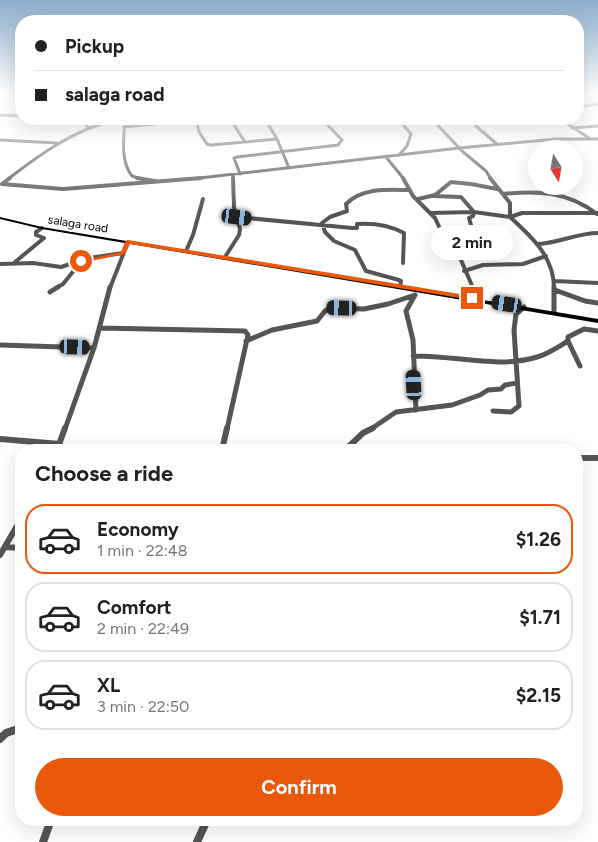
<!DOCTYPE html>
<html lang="en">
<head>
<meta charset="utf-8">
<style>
  body { margin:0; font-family:Figtree,sans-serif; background:#f2f2f2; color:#222; height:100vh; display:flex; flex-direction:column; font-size:19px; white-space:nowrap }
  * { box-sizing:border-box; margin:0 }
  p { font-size:16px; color:#767676 }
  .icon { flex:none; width:28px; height:28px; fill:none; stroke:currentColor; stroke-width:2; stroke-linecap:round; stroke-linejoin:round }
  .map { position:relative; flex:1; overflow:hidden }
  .panel { position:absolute; left:15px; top:444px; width:568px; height:382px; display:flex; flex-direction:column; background:#fff; border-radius:20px; box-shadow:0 5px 20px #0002 }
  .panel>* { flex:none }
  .hud { position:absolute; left:15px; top:15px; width:569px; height:110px; border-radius:20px; box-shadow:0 5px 20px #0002; display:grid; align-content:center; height:110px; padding:0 20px; background:#fff }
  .needle { width:32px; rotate:169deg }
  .buttons { position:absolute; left:528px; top:140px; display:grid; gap:10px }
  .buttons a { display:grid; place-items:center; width:55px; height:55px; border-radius:50%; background:#fff; box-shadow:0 5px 20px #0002; font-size:25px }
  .end { position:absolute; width:22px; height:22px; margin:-11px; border:6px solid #ea580c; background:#fff; box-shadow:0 0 0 2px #fff }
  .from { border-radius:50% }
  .bubble { position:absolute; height:35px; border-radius:18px; background:#fff; box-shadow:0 5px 20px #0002; font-size:16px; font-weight:700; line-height:35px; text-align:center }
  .car { position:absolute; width:15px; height:30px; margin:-15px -8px; border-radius:6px; box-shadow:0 0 4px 1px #0007; background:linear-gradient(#222 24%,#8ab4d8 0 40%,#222 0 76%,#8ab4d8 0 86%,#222 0) }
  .hud b { display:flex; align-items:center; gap:18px; height:48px; font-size:19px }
  .hud b+b { border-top:1px solid #e0e0e0 }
  .hud i { width:12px; height:12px; background:#222 }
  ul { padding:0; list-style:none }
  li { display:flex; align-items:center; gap:15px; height:70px; margin:0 10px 8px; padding:0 10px; border:2px solid #e0e0e0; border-radius:20px }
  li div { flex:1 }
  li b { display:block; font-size:19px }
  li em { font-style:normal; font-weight:700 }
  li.current { border-color:#ea580c }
  li>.icon { width:45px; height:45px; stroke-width:1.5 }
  h2 { padding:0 20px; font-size:22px; line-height:60px }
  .action { display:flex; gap:10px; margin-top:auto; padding:10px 20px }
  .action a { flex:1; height:58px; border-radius:30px; background:#ea580c; color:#fff; font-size:20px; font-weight:700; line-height:58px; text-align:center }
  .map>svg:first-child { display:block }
</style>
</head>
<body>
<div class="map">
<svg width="598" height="842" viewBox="0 0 598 842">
  <rect width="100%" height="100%" fill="#fff"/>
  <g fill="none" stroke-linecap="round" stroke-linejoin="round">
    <path stroke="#555" stroke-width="3" d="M578 107 598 104
      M0 115 21 116
      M80 119 87 126
      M125 119C124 136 120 162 132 176L142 179
      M196 119 199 132 207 144 211 145 277 139
      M230 119 245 142
      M265 119 277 139 289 168
      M398 119 411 134 407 146 399 155
      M432 119 462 151 486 171 491 179
      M471 119 477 127 497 144
      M560 119 589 138
      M124 127 203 119
      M572 128 598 126
      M0 140 57 143
      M386 157 404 179
      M240 174 234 158 237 157 338 145 342 140 322 119
      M233 175V179
      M8 179C42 153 75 129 118 119
      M191 179 459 148 556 139H598"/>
    <path stroke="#555" stroke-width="4" d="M137 178 155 181
      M403 178 413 196 435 218 443 235 455 246 473 288
      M490 178 510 203V217C532 237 554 257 554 288
      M2 184 63 189 201 178
      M2 184 10 178
      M504 194C538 190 569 192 597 214
      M434 196 461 197 474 212 510 217 522 213H598
      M418 199 435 195 451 182 471 184 497 189
      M431 213 473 212
      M237 217 352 228H357V224C374 223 389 225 404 233L403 263
      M450 241 466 238 473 232 469 218 473 216 474 212
      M538 244C559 243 577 233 598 233
      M186 251 193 235 203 199
      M225 257 239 235 240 229 234 207 233 178
      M15 262 44 238 36 235V232L42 228
      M0 264 33 263 61 267 89 258 123 253
      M464 271 483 265 523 264 546 256
      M554 281 598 283
      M400 287 401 281 399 280 366 271 355 250 334 241 325 232 322 223 330 217 347 211 346 204C363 187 388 190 410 190
      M56 288 63 284 80 263
      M110 288 128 242"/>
    <path stroke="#555" stroke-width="5" d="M554 287V312
      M555 290 585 301 598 303
      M50 292 58 287
      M415 295 406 311 413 340 416 410
      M472 298 473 287
      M100 328 245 331 248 335 227 429
      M246 341 272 330 317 321 325 311 331 308 364 309 388 304 415 295
      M568 341 580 366
      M0 345 94 348
      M413 356C452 355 500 369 537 357 548 354 558 347 568 341V337L584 329 598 331
      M493 411 511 412 519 406 514 330 516 314 524 307
      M65 429 94 348 110 287
      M371 429 396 412 452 405 480 395 488 390 501 389 505 385 517 383"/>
    <path stroke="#555" stroke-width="6" d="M0 439 60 444
      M57 450 65 428
      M222 450 227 428
      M345 450 363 433 373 428
      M576 458H598
      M5 547 21 548
      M0 555 21 519"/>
    <path stroke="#555" stroke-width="8" d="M0 739 6 733 21 728
      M43 842 51 820
      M197 842 207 820"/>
    <path fill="#000" fill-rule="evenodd" d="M0 217 42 227 598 319V323L42 229 0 219Z"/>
  </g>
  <linearGradient id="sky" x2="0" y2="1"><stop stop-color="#8cadcc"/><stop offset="0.44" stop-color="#fff"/><stop offset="1" stop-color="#fff" stop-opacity="0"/></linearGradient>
  <rect width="598" height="212" fill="url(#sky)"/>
  <path fill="#ea580c" d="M128 240 472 296 475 298 472 300 130 244 125 254 81 263 78 261 121 252 125 242Z"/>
  <g text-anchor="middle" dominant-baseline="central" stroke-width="4" stroke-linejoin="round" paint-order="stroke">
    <g font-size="12" fill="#000" stroke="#fff">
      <text transform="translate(78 224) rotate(9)">salaga road</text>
    </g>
  </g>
</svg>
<div class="buttons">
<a><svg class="needle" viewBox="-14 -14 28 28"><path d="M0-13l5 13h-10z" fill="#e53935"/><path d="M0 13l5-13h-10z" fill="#767676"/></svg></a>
</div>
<i class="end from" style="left:81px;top:261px"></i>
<i class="end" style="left:472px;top:298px"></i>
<div class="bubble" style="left:431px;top:225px;width:82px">2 min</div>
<i class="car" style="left:237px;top:217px;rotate:97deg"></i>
<i class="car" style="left:507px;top:304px;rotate:279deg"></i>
<i class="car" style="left:342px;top:308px;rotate:271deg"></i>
<i class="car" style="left:75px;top:347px;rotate:92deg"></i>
<i class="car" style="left:414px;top:385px;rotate:357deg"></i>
<div class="hud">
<b><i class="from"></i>Pickup</b>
<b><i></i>salaga road</b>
</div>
<section class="panel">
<h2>Choose a ride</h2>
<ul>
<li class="current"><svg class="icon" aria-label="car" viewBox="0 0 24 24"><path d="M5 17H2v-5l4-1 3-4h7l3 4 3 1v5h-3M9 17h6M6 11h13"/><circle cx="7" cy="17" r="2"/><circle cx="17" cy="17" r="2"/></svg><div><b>Economy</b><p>1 min · 22:48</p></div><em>$1.26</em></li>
<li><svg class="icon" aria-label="car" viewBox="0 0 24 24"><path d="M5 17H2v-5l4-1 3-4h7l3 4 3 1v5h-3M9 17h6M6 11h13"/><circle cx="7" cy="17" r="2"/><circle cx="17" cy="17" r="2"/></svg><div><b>Comfort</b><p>2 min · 22:49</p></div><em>$1.71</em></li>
<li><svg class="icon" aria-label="car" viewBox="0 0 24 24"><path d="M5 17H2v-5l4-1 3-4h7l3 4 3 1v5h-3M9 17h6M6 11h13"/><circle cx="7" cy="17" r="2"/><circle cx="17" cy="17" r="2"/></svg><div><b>XL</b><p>3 min · 22:50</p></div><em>$2.15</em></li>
</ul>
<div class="action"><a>Confirm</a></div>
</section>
</div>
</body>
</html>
